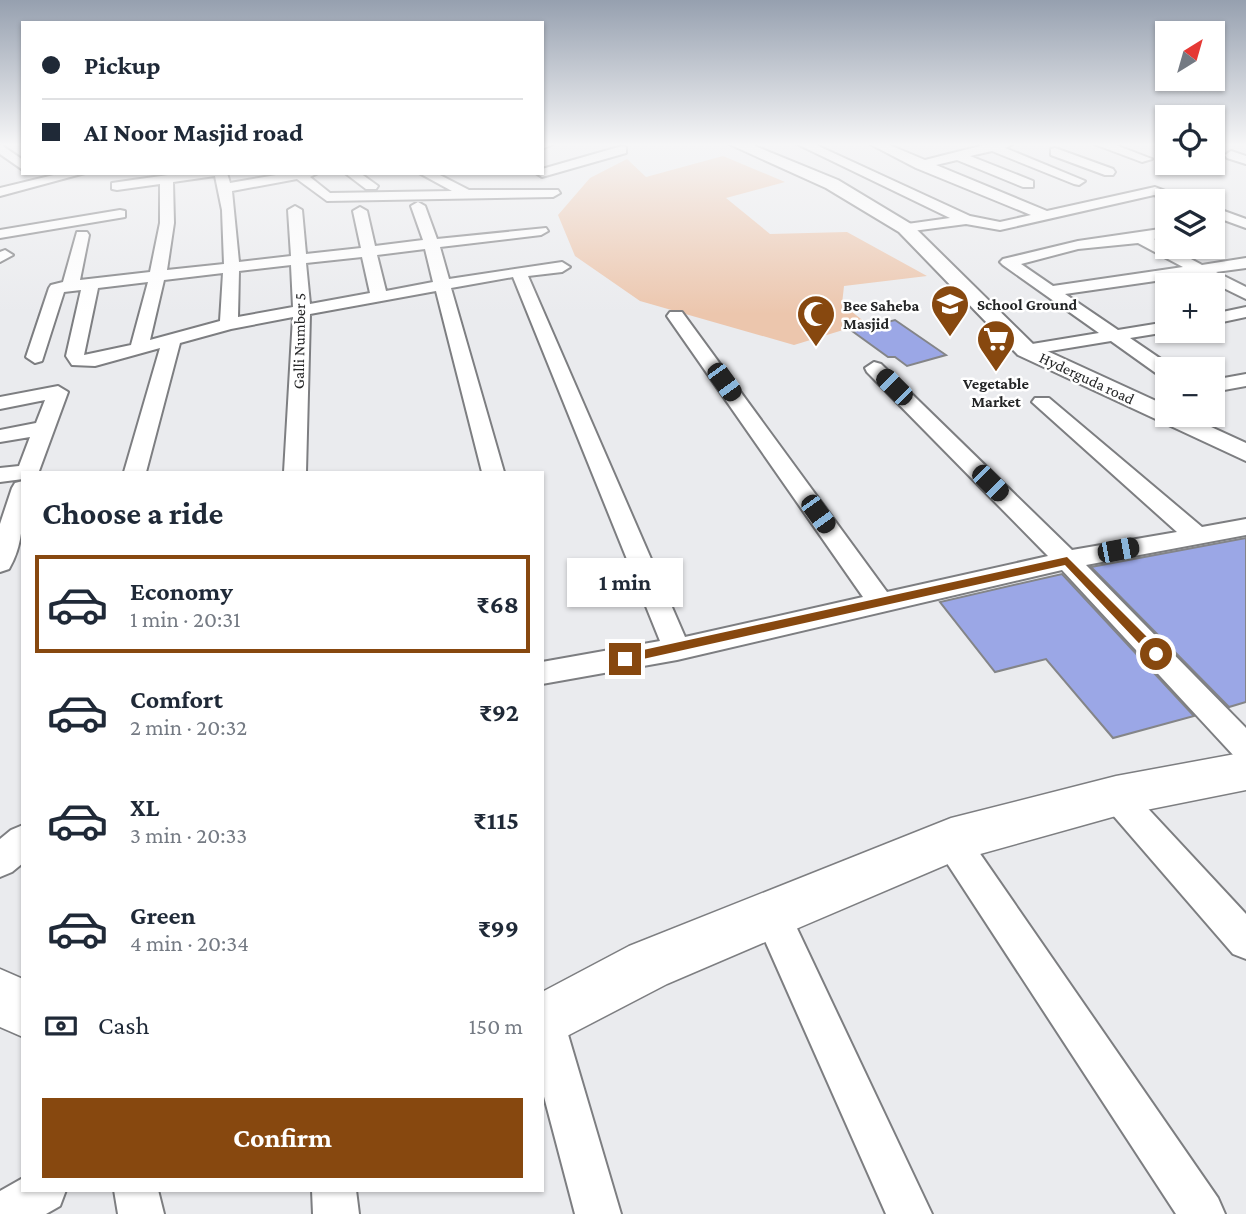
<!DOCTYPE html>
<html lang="en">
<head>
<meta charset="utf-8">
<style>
  body { margin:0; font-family:"Crimson Pro",serif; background:#f6f6f7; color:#1f2937; height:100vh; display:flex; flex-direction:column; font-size:26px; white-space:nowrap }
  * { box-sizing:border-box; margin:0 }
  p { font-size:23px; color:#747a83 }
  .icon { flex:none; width:38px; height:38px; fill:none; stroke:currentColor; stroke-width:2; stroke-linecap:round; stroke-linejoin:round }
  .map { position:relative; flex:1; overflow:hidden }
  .details { position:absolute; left:21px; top:471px; width:523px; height:721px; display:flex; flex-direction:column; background:#fff; border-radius:0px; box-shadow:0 2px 5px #0004 }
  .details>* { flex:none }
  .hud { position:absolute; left:21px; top:21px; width:523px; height:154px; border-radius:0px; box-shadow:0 2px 5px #0004; display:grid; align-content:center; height:154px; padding:0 21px; background:#fff }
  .needle { width:46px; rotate:37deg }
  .fabs { position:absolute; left:1155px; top:21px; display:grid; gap:14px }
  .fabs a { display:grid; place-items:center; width:70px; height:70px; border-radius:0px; background:#fff; box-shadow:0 2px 5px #0004; font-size:35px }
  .end { position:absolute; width:32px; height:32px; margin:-16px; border:9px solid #87480f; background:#fff; box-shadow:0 0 0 4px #fff }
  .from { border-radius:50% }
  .bubble { position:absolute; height:49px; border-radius:0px; background:#fff; box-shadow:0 2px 5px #0004; font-size:23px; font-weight:700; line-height:49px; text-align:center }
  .car { position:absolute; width:21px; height:42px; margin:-21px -10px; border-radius:9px; box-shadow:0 0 5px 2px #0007; background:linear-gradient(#222 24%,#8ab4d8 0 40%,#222 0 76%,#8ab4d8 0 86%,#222 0) }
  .hud b { display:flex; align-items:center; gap:24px; height:66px; font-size:26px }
  .hud b+b { border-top:2px solid #e0e1e3 }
  .hud i { width:18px; height:18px; background:#1f2937 }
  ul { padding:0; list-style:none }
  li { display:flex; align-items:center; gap:21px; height:98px; margin:0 14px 10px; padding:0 7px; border:4px solid transparent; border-radius:0px }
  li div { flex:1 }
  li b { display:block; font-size:26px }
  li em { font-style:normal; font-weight:700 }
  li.active { border-color:#87480f }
  li>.icon { width:63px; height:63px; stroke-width:1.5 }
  h2 { padding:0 21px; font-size:32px; line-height:84px }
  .pay { display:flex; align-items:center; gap:18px; height:77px; padding:0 21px; font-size:26px }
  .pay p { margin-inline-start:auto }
  .button { display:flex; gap:14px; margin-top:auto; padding:14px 21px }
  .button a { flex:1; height:80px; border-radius:0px; background:#87480f; color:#fff; font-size:28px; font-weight:700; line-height:80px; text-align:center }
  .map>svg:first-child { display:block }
</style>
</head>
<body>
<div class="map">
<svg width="1246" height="1214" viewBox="0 0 1246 1214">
  <rect width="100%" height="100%" fill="#eaebee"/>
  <path fill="#ecc6ad" d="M723 156 785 182 726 198 770 234 847 232 927 276 844 286 842 304 866 323 794 345 640 301 575 256 558 215 590 178 627 159 646 177Z"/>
  <path fill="#9ba7e6" stroke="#848588" stroke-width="2" d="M895 320 946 355 907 366 895 357H888L852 331Z
    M1246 538V702L1229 707 1091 567Z
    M1062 574 1194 716 1113 738 1046 659 995 672 940 602Z"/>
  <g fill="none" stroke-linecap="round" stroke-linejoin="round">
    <defs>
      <path id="minor" d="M0 144 23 160V170L0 154Z
        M542 144H553L542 149Z
        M797 144H814L970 216 1000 222 1031 215 916 168 870 144H887L925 160 988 144H1013L1005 148 1085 181 1079 185 1074 184 992 151 970 156 1033 181V187H1023L957 160 936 165 1047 211 1155 187 1192 201H1172L1154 195 1000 230 966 224 905 232 900 231 898 228 900 225 950 218Z
        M1094 144H1113L1152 159 1142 162Z
        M622 146 626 147V153L542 177 536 173H542V169Z
        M1055 148 1113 169 1115 172 1113 175H1105L1051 155V149Z
        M1231 151 1246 156V164L1227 158 1225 155Z
        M62 173H85L0 196V188Z
        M182 173H227L230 183 288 173H318L310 177 330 193 452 191 419 173H436L469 190H558L560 193 553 197 327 201 297 179 232 191 239 262 291 256 288 210 295 206 302 210 306 254 361 248 353 211 360 207 367 211 375 246 423 240 411 206 418 202 425 206 437 239 546 228 548 231 541 235 440 247 449 279 562 262 570 267 562 272 528 276 685 637 863 597 667 316 670 312H682L887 592 1048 556 867 372 865 368 874 362 881 364 1072 550 1177 532 1032 402 1035 398H1049L1202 527 1246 519V535L1086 565 1246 728V761L1235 757 1062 570 677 660 542 684V662L660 641 513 277 451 288 504 472H482L436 291 310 314 306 472H284L293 317 231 329 180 343 146 472H124L160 348 95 366 72 365 66 356 81 290 64 292 42 361 35 363 26 357 49 288 51 285 63 282 77 232H87L89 235 80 280 150 272 160 223V184L117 190 112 189V183ZM215 176 222 210 224 264 167 270 174 223 173 182ZM425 249 433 282 386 291 377 255ZM362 257 370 293 310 304 306 263ZM291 265 293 307 238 317 239 271ZM223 273 220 321 150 340 164 280ZM148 282 131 345 84 355 98 288Z
        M345 173H360L378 186 376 189H366Z
        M1213 207 1246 219V228L1213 216Z
        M120 210 125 211V217L0 238V230Z
        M1167 228V236L1154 239 1202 265 1246 258V268L1216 272 1246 287V299L1197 275 1065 294 1118 330 1167 322V331H1173L1130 338 1174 368 1167 369V378L1160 376 1111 341 1026 355 1020 354 1017 350 1020 346 1099 333 1003 265 1000 262 1003 259 1078 241ZM1138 243 1183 267 1053 286 1021 264 1078 249Z
        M5 250 13 255 0 262V252Z
        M1246 307V317L1213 324V314Z
        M1246 374V386L1213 392V380Z
        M58 386 68 392 39 471 23 472V479L0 482V468L19 466 30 437 0 442V430L36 423 45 400 0 409V397Z
        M23 481C23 511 25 542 9 569L0 572V524L12 488 15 483Z
        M1116 782 1127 786 1246 914V959L1233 954 1105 806 1100 796 1105 786Z
        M951 824 963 829 1218 1198 1225 1214H1176L939 851 934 840 939 829Z
        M23 825V863L12 872 0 877V839L11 830Z
        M772 898 785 903 932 1214H886L754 916 759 903Z
        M544 1001 558 1007 564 1021 621 1214H575L542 1089Z
        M23 1178V1190H66L60 1206 46 1214H0V1191Z
        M114 1190H158L164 1214H118Z
        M312 1190H356L359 1214H313Z"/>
      <path id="tertiary" d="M729 144H750L838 180 911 224 1034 345 1167 406V415H1185L1246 443V461L1018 355 899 232 826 188Z"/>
      <path id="secondary" d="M1246 752V790L1116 816 955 861 667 984 542 1049V992L629 946 951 818 1116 776Z
        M0 969 23 979V1037L0 1027Z"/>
    </defs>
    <use href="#minor" stroke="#7d7e81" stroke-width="4"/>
    <use href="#tertiary" stroke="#7d7e81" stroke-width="4"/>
    <use href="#secondary" stroke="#7d7e81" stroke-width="3"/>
    <use href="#minor" fill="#fff" fill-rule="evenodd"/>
    <use href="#tertiary" fill="#fff" fill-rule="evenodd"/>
    <use href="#secondary" fill="#fff" fill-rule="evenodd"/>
  </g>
  <linearGradient id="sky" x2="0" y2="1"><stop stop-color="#96a0af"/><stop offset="0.46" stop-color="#f6f6f7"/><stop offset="1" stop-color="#f6f6f7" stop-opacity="0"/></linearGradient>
  <rect width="1246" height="314" fill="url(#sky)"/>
  <path fill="#87480f" d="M1067 557 1161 651V657H1152L1065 565 625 663 619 659 625 654Z"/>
  <defs>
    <symbol id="school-pin" viewBox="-11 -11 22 30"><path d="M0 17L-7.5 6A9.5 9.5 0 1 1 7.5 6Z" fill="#87480f" stroke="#fff"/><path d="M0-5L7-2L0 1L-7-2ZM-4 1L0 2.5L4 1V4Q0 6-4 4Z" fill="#fff"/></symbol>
    <symbol id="mosque-pin" viewBox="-11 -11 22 30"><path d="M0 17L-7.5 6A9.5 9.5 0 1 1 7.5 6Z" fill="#87480f" stroke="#fff"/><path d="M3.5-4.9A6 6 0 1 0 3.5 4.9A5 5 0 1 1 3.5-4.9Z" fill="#fff"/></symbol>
    <symbol id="supermarket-pin" viewBox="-11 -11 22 30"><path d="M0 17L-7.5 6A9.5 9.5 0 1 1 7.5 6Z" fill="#87480f" stroke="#fff"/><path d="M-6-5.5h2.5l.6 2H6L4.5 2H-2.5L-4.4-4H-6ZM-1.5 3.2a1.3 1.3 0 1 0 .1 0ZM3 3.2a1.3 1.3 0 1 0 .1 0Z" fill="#fff"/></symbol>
  </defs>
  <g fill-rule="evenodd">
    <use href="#school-pin" x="928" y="282" width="44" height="60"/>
    <use href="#mosque-pin" x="794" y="292" width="44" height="60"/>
    <use href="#supermarket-pin" x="974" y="317" width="44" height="60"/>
  </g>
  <g text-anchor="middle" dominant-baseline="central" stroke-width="5" stroke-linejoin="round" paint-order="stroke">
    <g font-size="16" font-weight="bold" fill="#242526" stroke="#fff" text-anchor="start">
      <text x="977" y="304">School Ground</text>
      <text x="843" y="305">Bee Saheba<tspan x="843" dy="18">Masjid</tspan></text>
      <text x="996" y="383" text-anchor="middle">Vegetable<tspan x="996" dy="18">Market</tspan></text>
    </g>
    <g font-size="16" fill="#242526" stroke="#fff">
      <text transform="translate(299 341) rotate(-89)">Galli Number 5</text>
      <text transform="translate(1087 378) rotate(25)">Hyderguda road</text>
    </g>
  </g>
</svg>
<div class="fabs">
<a><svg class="needle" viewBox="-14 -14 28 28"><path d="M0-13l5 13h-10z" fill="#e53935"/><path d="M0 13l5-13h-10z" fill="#747a83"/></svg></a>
<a><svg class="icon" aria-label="locate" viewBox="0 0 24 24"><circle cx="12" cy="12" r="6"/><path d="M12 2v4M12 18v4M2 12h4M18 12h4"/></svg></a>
<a><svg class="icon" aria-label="layers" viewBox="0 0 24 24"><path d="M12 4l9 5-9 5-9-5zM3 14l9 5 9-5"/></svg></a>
<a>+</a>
<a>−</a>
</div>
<i class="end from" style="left:1156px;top:654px"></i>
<i class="end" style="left:625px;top:659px"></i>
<div class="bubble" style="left:567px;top:558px;width:116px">1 min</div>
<i class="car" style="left:724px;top:382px;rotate:144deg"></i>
<i class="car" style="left:894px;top:387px;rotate:315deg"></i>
<i class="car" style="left:990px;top:483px;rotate:135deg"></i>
<i class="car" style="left:818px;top:514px;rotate:144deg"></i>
<i class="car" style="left:1118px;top:550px;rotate:79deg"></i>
<div class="hud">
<b><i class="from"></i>Pickup</b>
<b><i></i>AI Noor Masjid road</b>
</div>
<section class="details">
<h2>Choose a ride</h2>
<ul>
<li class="active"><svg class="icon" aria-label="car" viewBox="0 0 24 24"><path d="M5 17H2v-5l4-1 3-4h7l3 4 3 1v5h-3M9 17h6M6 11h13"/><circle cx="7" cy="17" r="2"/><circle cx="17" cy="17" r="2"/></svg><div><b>Economy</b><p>1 min · 20:31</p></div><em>₹68</em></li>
<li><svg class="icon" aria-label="car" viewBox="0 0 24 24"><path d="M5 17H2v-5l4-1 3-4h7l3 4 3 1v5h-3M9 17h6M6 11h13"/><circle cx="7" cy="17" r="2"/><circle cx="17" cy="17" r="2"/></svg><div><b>Comfort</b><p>2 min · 20:32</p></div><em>₹92</em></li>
<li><svg class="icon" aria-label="car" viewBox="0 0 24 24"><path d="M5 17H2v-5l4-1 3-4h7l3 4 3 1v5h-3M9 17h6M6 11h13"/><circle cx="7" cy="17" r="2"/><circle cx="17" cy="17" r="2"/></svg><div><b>XL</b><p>3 min · 20:33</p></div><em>₹115</em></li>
<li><svg class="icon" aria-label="car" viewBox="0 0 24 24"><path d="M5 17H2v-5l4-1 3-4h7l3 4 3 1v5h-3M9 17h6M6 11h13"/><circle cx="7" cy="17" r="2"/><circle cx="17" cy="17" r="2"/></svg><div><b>Green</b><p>4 min · 20:34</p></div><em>₹99</em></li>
</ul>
<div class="pay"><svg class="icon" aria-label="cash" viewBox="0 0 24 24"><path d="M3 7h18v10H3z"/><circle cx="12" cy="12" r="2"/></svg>Cash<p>150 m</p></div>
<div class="button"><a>Confirm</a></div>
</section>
</div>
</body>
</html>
